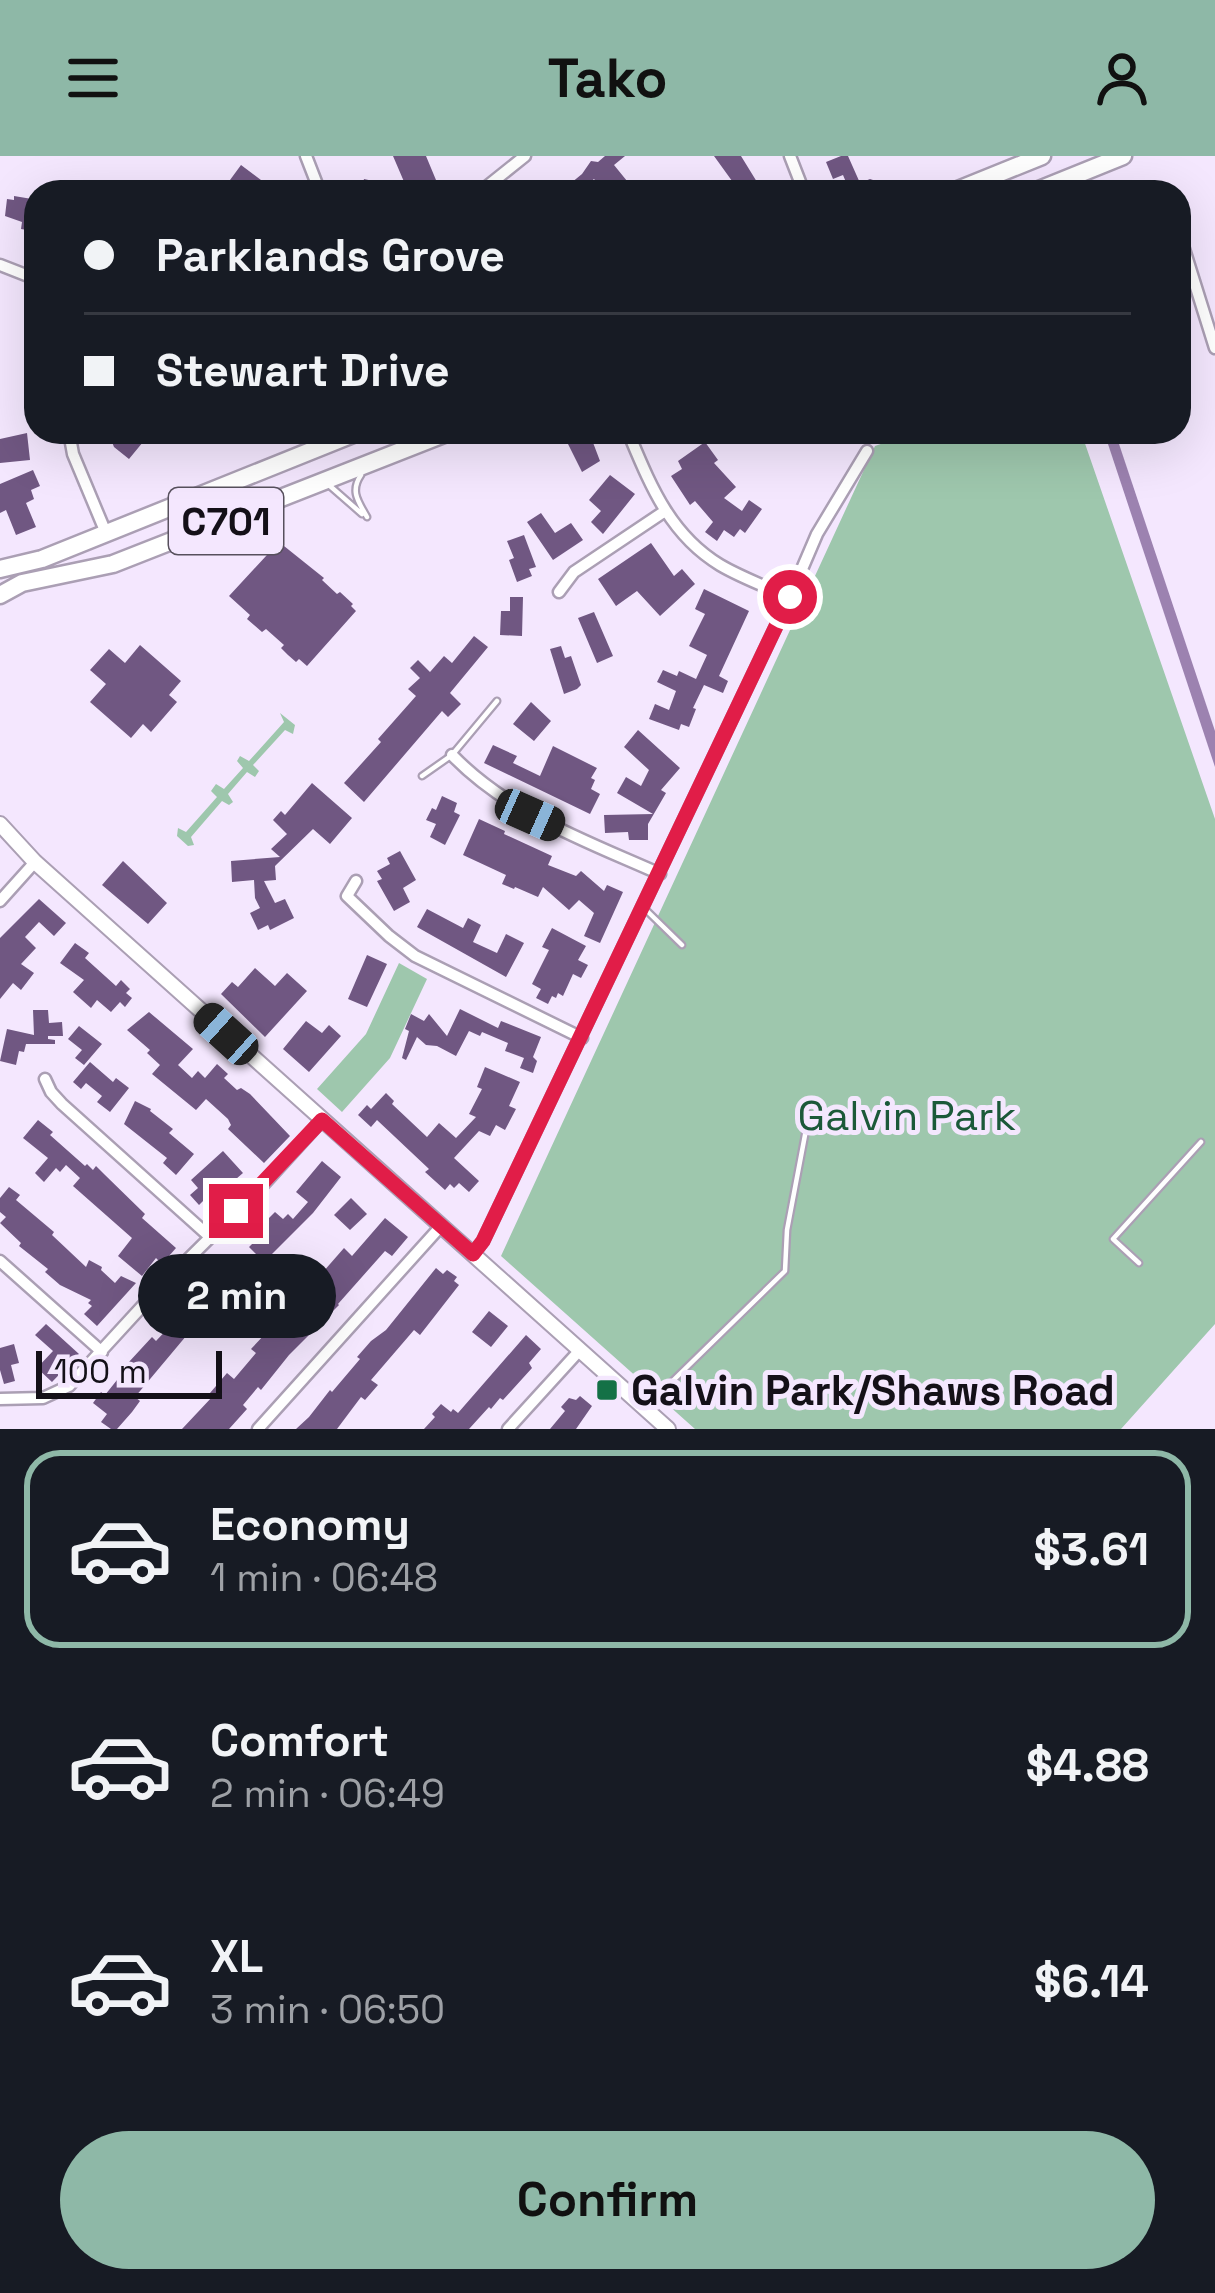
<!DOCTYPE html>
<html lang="en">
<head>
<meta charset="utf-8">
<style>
  body { margin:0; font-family:"Space Grotesk",sans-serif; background:#242831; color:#f1f3f6; height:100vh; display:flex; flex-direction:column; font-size:45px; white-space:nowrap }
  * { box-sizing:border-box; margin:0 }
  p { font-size:39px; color:#9ea1a6 }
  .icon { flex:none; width:66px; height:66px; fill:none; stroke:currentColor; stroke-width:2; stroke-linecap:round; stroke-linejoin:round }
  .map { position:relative; height:1273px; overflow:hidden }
  .panel { display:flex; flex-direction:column; background:#171b24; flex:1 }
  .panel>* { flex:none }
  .hud { position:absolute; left:24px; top:24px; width:1167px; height:264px; border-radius:36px; box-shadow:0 12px 48px #0002; display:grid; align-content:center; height:264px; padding:0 60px; background:#171b24 }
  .scale { position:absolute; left:36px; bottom:30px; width:186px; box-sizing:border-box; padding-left:12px; border:6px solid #141018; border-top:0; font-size:33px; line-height:42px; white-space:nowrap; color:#141018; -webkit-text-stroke:9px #f4e7fe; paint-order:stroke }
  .end { position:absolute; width:54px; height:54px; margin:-27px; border:15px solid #e11d48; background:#fff; box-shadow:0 0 0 6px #fff }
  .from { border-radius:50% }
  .bubble { position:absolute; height:84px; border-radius:42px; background:#171b24; box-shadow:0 12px 48px #0002; font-size:39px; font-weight:700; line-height:84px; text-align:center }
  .car { position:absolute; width:36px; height:72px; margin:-36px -18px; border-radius:15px; box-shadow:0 0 9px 3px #0007; background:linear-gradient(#222 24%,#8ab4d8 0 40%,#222 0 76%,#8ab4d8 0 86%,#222 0) }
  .hud b { display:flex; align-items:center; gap:42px; height:114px; font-size:45px }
  .hud b+b { border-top:3px solid #363941 }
  .hud i { width:30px; height:30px; background:#f1f3f6 }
  ul { padding:21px 0 0; list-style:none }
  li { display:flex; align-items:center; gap:36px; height:198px; margin:0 24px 18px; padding:0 36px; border:6px solid transparent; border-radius:36px }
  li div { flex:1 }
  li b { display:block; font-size:45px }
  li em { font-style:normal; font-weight:700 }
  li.active { border-color:#8eb8a7 }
  li>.icon { width:108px; height:108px; stroke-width:1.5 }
  .button { display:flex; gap:24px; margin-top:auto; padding:24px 60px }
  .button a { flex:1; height:138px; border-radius:72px; background:#8eb8a7; color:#111; font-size:48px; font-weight:700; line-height:138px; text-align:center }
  header { display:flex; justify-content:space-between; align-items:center; height:156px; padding:0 60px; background:#8eb8a7; color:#111; font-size:54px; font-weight:700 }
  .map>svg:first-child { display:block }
</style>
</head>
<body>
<header><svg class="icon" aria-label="menu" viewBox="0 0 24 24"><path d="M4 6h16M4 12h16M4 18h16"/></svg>Tako<svg class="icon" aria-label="person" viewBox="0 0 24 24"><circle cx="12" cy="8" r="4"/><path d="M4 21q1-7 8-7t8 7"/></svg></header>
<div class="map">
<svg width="1215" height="1273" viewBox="0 0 1215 1273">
  <rect width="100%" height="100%" fill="#f4e7fe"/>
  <path fill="#9ec7ad" d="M915 276H1081L1215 663V1168L1121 1273H695L501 1100 875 290Z
    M280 557 295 569 293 578 285 574 253 609 259 615 255 621 247 616 228 638 233 646 229 649 222 645 191 681 194 689 188 690 177 680 178 672 186 676 217 641 211 635 216 628 224 633 243 612 237 605 240 600 249 605 284 566Z
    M399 807 427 823 390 902 342 956 317 933 366 878Z"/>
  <path fill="#9c82b0" d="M1104 276H1115L1215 575V611Z"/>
  <path fill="#705782" d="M393 0H426L436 24 408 35Z
    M605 0H625L614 9 636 36H605L594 23 578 36H560L582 18 591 5 598 6Z
    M714 0H741L757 26 740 36Z
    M841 0H848L860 27 870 23 876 25 880 36H837L848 31 843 19 833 23 826 6Z
    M241 9 277 36H245L230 24Z
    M364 23 405 32 404 36H349L351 25 363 27Z
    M14 40 32 43 29 60 35 61 33 75 21 73 22 66 5 60 7 43 14 44Z
    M108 276H139L143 286 129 303 114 291Z
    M562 276H589L600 305 582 316Z
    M27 277 30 304 0 307V283Z
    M705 286 718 304 714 307 736 331 724 342 742 355 749 344 762 353 745 377 740 373 734 381 724 374 717 385 705 376 713 366 695 345 690 349 671 320 682 313 678 305Z
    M33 314 40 330 31 334 34 343 26 347 36 371 16 379 6 354 0 357V328Z
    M610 319 635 338 603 378 591 366 601 355 589 344Z
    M541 357 555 377 571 367 583 384 553 404 527 366Z
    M524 379 536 411 529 413 532 420 517 426 509 404 514 402 507 385Z
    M279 386 324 422 322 424 337 438 340 436 353 448 351 450 356 455 307 510 299 503 296 506 288 499 281 492 284 489 266 473 262 476 247 463 250 459 229 440Z
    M651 387 674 420 682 413 695 428 660 460 637 435 616 450 598 423Z
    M704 433 749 455 719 520 728 525 723 537 704 529 693 552 696 553 689 571 681 568 679 574 649 563 655 548 669 554 676 535 657 526 663 514 677 520 679 515 696 523 707 499 689 490 705 458 695 453Z
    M510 441H523L522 480 500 479 501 455H510Z
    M594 456 613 500 597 507 578 462Z
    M474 480 488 491 450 537 461 548 448 561 442 555 364 646 344 627 381 586 378 583 416 540 408 533 420 522 410 512 418 504 430 516 444 500 452 507Z
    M140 489 181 525 169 539 177 546 151 576 143 568 131 582 90 546 106 528 90 514 109 493 125 507Z
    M561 490 565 502 571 500 581 529 577 533 564 538 550 493Z
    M531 546 551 565 534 585 513 568Z
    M638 574 680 612 661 634 666 637 648 668V684H629L628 676 605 677 604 659 653 658 617 637 626 621 641 630 649 614 624 591Z
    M493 589 517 600 513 607 540 620 553 590 597 612 591 622 595 624 591 633 600 638 590 658 484 607Z
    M312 627 352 662 330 688 313 673 275 710 276 724 264 725 275 747 285 743 294 762 270 774 268 769 258 774 250 757 260 752 255 742 254 724 232 726 231 705 280 701 271 693 287 678 273 664 281 655 285 659Z
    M442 640 457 647 454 656 460 659 445 689 430 681 436 668 426 664 432 652 436 654Z
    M479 663 505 675 504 678 552 700 548 709 576 720 581 715 604 735 607 729 623 736 600 787 584 780 594 757 579 744 569 754 543 731 538 741 515 731 514 733 502 728 506 719 463 699Z
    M400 695 416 724 403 732 410 746 394 755 377 725 382 723 377 715 390 708 387 702Z
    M123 705 167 747 148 768 102 729Z
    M39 743 66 767 54 780 39 766 25 781 36 792 21 808 34 817 21 834 13 827 0 843V782Z
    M427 753 463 772 468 762 481 769 473 786 497 797 506 778 524 787 506 821 417 771Z
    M552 772 586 790 578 804 588 809 581 822 573 818 563 840 558 837 556 842 552 840 548 848 536 842 541 833 532 828 549 794 542 791Z
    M75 787 89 797 85 802 116 830 121 824 130 833 126 837 132 842 125 851 120 846 111 856 97 844 91 852 73 836 84 824 60 807Z
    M367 799 387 808 367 851 348 843Z
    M255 812 275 830 287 817 307 835 265 881 221 838 232 826 238 831Z
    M460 853 498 872 501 865 541 881 533 901 537 905 533 917 520 912 524 902 505 895 508 887 482 876 480 880 469 875 456 900 437 890 426 889 417 881 406 904 402 902 409 875 405 873 411 858 424 865 429 858 447 880Z
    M33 854H48L49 867 62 866 63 880H48V883L55 884V888H26L24 896 19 895 16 909 0 905 7 873 34 879Z
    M149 856 193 893 178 909 192 922 198 915 205 922 217 908 228 918 224 922 237 934 241 932 250 938 290 980 264 1007 228 973 231 969 228 963 206 943 196 954 152 918 160 909 147 897 150 894 127 874Z
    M306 865 322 877 329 869 341 880 309 916 283 893Z
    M79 870 102 888 84 909 75 902 82 894 68 883Z
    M90 906 113 926 116 922 129 932 110 956 97 946 102 940 86 927 81 933 73 926Z
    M485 911 520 926 509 950 516 953 505 974 496 969 490 980 479 975 454 1002 479 1025 469 1036 459 1027 454 1032 450 1028 445 1034 425 1016 429 1013 377 964 371 971 358 959 367 949 371 953 386 937 394 945 392 948 427 981 439 967 456 982 476 961 469 958 482 933 477 931Z
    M135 945 151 953 150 955 173 973 169 977 194 998 176 1019 163 1007 167 1002 124 968Z
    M38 964 53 976 50 979 85 1010 87 1008 93 1014 96 1010 104 1018 145 1058 142 1062 176 1092 162 1108 156 1102 142 1120 118 1100 132 1082 73 1030 80 1022 66 1009 60 1016 56 1012 44 1026 35 1017 48 1002 23 982Z
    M223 995 243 1017 222 1035 226 1039 213 1050 206 1042 199 1049 190 1039 198 1032 191 1024Z
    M322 1005 341 1021 313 1057 266 1104H262L249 1091 254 1086 250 1081 275 1056 283 1063 288 1058 293 1063 308 1046 296 1036Z
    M9 1031 20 1039 16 1044 54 1076 52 1079 86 1111 89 1104 102 1111 101 1114 115 1127 121 1120 136 1127 97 1170 84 1158 92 1150 88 1147 91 1144 60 1129 45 1116 48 1113 19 1090 21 1087 0 1067 6 1061 0 1056V1042Z
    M351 1042 367 1058 350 1074 334 1059Z
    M385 1062 408 1081 392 1100 385 1095 338 1148 339 1149 289 1199 261 1234 258 1231 243 1249 247 1253 229 1273H182L213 1240 210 1237 227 1217 234 1223 256 1197 251 1193 266 1177 270 1181 296 1153 282 1140 299 1122 309 1132 344 1092 352 1100Z
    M231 1101 255 1112 250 1125 244 1122 200 1170 197 1167 135 1241 140 1245 132 1256 117 1273H111L101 1266 107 1258 93 1247 101 1236 105 1239 117 1224 123 1229 135 1214 128 1207 152 1181 156 1185 174 1166 171 1163 193 1140 199 1146 217 1127 211 1122 220 1113 224 1117Z
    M436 1112 443 1118 447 1114 457 1121 454 1125 459 1129 420 1179 414 1174 371 1224 378 1229 365 1244 361 1241 337 1273H296L309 1261 330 1234 332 1236 360 1203 357 1201 371 1185 386 1174Z
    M489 1155 508 1170 491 1191 472 1176Z
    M46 1168 79 1198 52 1226 37 1212 53 1195 35 1179Z
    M526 1179 541 1193 529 1207 532 1212 503 1244 500 1242 491 1253 489 1251 469 1273H424L435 1261 432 1258 441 1248 451 1256 453 1253 458 1257Z
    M14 1188 19 1207 11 1209 15 1225 4 1228 0 1214V1192Z
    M580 1240 592 1250 576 1273H550L565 1255 561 1251 569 1242 576 1244Z"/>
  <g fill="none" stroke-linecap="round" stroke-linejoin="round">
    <defs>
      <path id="service" d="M361 319C350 335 358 345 367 361
        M330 330 362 358
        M422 620 452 599 497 545
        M643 751 682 789
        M1139 1107 1113 1083 1201 986
        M645 1252 785 1115 787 1074 809 958"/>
      <path id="minor" d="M306 0 320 36
        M790 0 804 36
        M480 36 525 0
        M1179 77 1215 192
        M0 109 36 123
        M69 276 73 298 106 377
        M628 276C650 328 669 378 720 409 742 422 767 431 790 441
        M559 436 574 416 665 355
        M452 599C509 658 586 685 660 718
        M356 725 347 740 389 780 415 800 582 882
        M0 745 35 706
        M45 923 51 936 62 948 210 1081
        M473 1098 483 1085 790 441 817 378 867 295
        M0 1105 102 1196
        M0 1243 43 1242 69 1230 158 1133 263 1029 322 964
        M258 1273 441 1070
        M508 1273 580 1194"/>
      <path id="tertiary" d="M0 668 35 706 668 1273"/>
      <path id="primary" d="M953 36 1042 0
        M1034 36 1123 0
        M0 413 42 403 358 276
        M0 439 22 427 113 408 449 276"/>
    </defs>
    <use href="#service" stroke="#ab9fb4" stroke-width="9"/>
    <use href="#minor" stroke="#ab9fb4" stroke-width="15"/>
    <use href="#tertiary" stroke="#ab9fb4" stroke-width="18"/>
    <use href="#primary" stroke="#ab9fb4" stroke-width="21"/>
    <use href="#service" stroke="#fff" stroke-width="4.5"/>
    <use href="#minor" stroke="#fff" stroke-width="10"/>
    <use href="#tertiary" stroke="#fff" stroke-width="14"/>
    <use href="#primary" stroke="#fff" stroke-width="16"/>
  </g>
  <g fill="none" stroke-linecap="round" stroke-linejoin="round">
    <path stroke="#e11d48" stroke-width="15" d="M236 1055 322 964 473 1098 483 1085 790 441"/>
  </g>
  <rect fill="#147146" stroke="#f4e7fe" stroke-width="4.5" x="595" y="1222" width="24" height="24" rx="6"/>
  <g text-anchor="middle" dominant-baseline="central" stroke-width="10" stroke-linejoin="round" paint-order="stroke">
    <rect fill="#f4e7fe" stroke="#57505d" stroke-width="3" x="169" y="332" width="114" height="66" rx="9"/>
    <g font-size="39" font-weight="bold" fill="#141018">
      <text x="226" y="365">C701</text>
    </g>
    <g font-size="42" fill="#1b5939" stroke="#f4e7fe">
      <text x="907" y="959">Galvin Park</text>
    </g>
    <g font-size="42" font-weight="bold" fill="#141018" stroke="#f4e7fe" text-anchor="start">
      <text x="631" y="1234">Galvin Park/Shaws Road</text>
    </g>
  </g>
</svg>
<div class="scale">100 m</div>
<i class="end from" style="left:790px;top:441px"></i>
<i class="end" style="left:236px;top:1055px"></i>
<div class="bubble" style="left:138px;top:1098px;width:198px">2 min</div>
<i class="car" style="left:530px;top:659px;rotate:114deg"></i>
<i class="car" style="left:226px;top:878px;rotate:312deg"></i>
<div class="hud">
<b><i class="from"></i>Parklands Grove</b>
<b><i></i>Stewart Drive</b>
</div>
</div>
<section class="panel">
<ul>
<li class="active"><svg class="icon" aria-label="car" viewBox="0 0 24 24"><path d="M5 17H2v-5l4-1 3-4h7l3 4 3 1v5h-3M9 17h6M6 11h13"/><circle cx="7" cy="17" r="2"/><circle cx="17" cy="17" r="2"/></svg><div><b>Economy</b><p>1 min · 06:48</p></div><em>$3.61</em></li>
<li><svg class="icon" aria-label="car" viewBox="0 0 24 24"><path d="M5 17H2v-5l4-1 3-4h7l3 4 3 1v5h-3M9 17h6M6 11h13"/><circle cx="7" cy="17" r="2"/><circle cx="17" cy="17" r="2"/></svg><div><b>Comfort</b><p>2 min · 06:49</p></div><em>$4.88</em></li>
<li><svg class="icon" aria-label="car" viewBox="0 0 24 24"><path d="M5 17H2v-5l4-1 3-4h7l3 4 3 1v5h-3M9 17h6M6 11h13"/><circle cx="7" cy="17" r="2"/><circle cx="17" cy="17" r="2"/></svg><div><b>XL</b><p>3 min · 06:50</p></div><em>$6.14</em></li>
</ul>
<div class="button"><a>Confirm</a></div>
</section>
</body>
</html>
